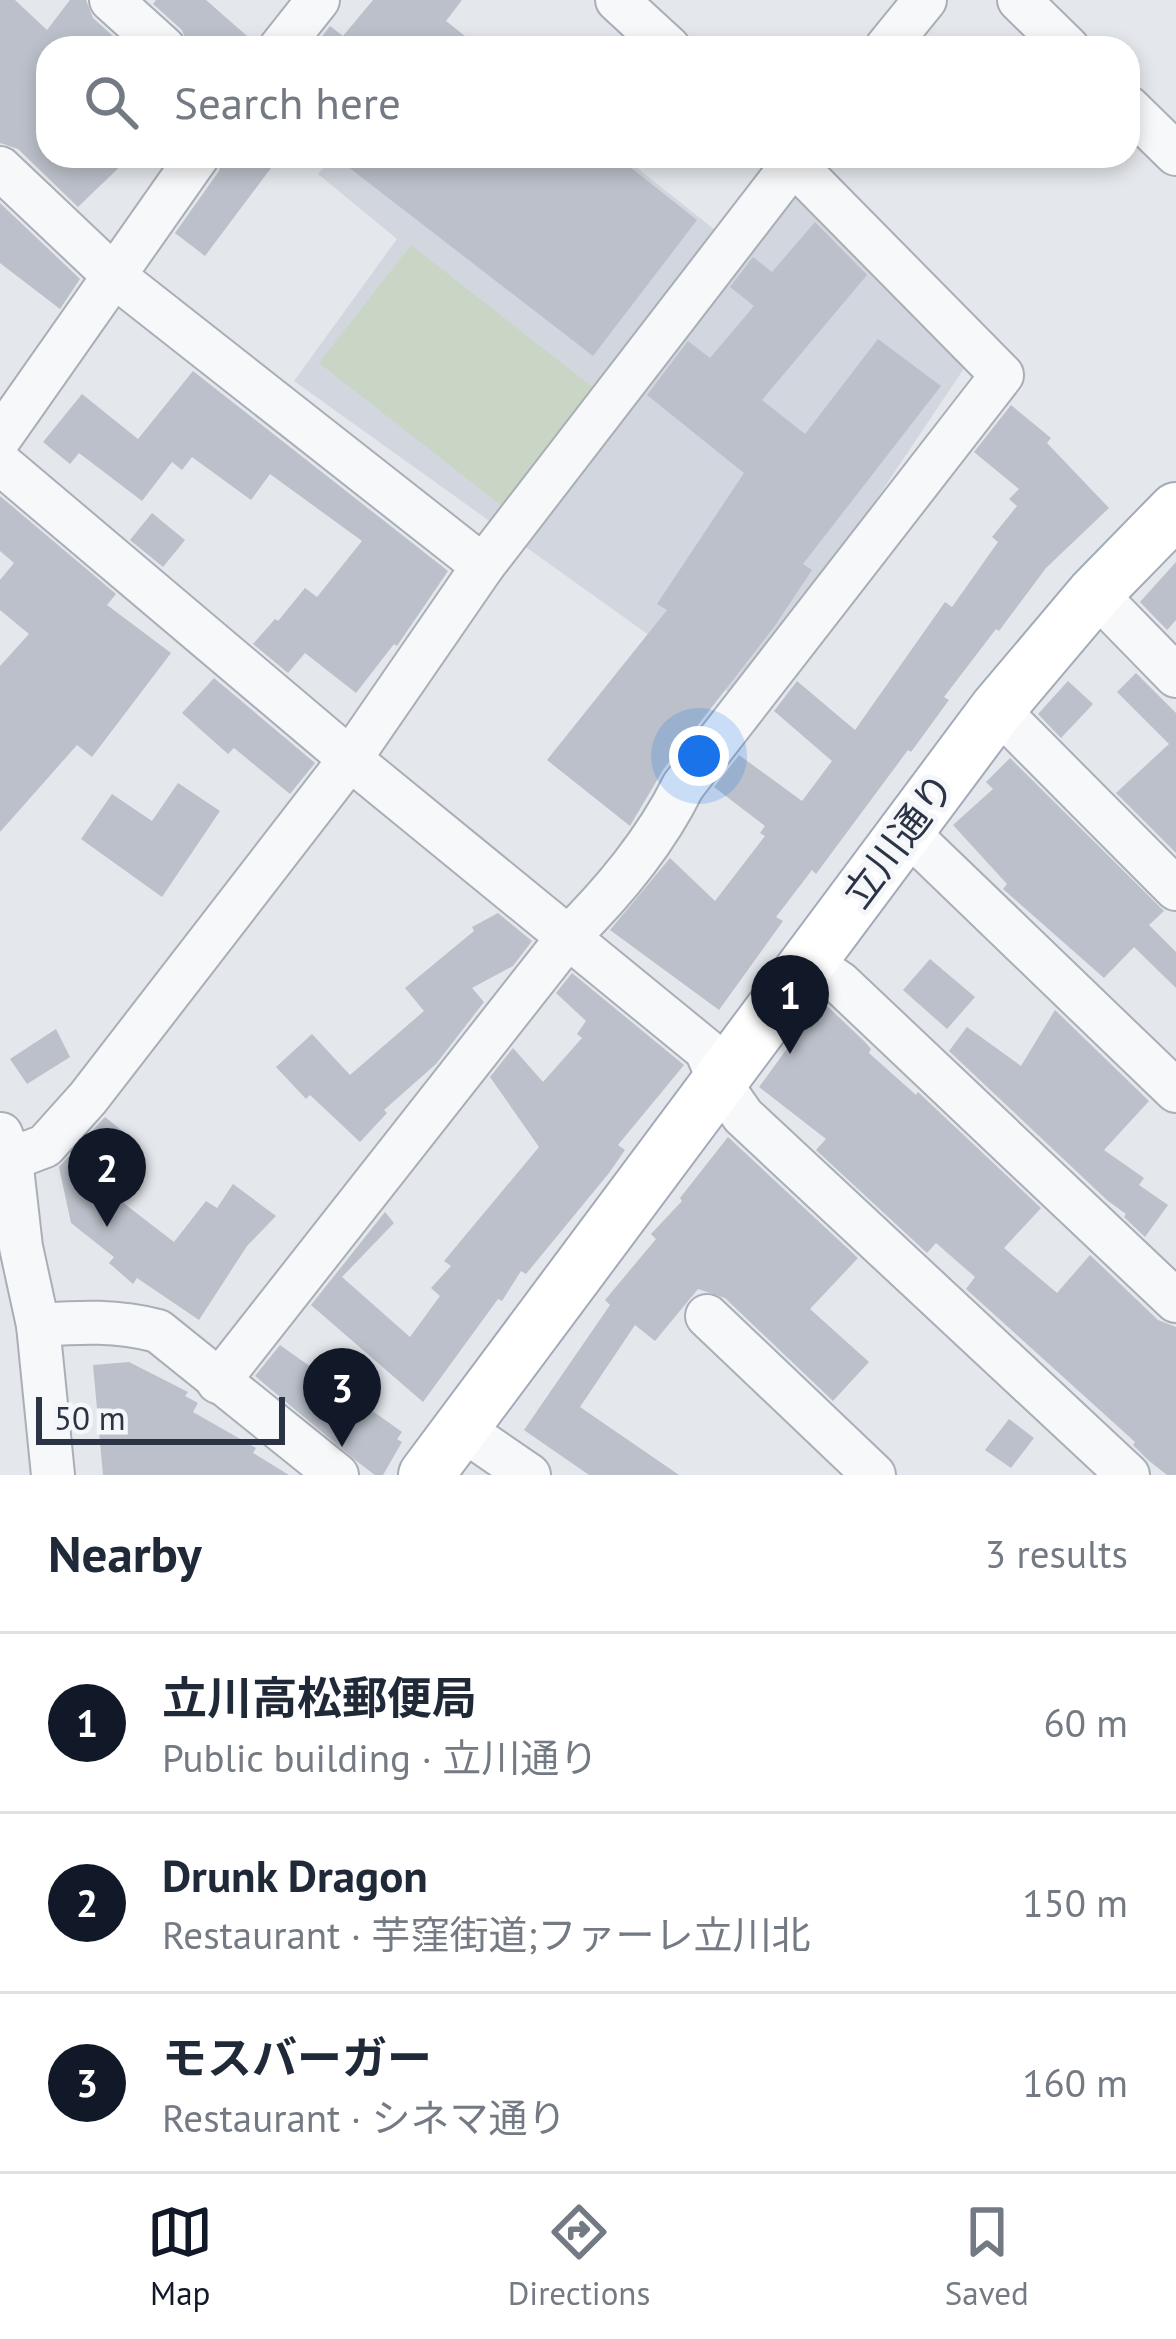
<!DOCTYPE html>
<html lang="en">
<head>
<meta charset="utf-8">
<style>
	body { margin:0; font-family:"PT Sans","Noto Sans JP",sans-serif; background:#f6f6f7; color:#1f2937 }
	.scale { position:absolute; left:36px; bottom:30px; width:249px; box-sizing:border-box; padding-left:12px; border:6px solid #2b3445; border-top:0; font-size:33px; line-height:42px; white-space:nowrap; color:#2b3445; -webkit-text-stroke:9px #f4f6f9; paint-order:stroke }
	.you { position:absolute; left:699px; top:756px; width:42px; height:42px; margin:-30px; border:9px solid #fff; border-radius:50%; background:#1a73e8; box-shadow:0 0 0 18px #1a73e833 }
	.badge { display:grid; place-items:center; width:78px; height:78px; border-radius:50%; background:#111827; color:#fff; font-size:39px; font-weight:700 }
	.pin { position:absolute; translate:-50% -99px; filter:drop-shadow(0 3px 6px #0008) }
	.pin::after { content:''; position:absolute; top:63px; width:42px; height:36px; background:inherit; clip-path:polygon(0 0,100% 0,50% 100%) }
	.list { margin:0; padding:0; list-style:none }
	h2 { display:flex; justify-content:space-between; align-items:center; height:156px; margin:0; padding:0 48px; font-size:51px }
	h2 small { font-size:39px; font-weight:400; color:#747a83 }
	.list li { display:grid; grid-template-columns:78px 1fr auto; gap:36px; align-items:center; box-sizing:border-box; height:180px; padding:0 48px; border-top:3px solid #e0e1e3 }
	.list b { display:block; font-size:45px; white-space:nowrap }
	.list p { margin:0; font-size:39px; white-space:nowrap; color:#747a83 }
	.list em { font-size:39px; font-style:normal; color:#747a83 }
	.icon { flex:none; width:66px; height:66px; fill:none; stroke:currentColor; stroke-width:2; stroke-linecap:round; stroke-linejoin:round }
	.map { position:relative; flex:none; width:1176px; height:1475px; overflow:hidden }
	.search { position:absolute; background:#fff; box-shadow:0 6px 18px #0003; left:36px; right:36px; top:36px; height:132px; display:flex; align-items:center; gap:30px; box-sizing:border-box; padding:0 42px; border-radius:36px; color:#747a83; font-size:45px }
	.sheet { height:696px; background:#fff }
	nav { display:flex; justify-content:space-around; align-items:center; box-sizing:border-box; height:168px; border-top:3px solid #e0e1e3; background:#fff; font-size:33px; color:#747a83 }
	nav a { display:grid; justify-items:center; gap:6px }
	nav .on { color:#111827 }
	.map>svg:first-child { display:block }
</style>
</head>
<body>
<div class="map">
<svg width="1176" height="1475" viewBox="0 0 1176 1475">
	<rect width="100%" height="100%" fill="#e4e7ec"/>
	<!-- built -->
	<polygon fill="#d2d6de" points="334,156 622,156 739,249 790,185 969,361 741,701 294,381 397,239 318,174"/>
	<!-- green -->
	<polygon fill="#c9d6c5" points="411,245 595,389 502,506 319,363"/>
	<!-- building -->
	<g fill="#bbc0ca">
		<polygon points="0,0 15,0 47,30 70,0 86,0 93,18 126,48 48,48 48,156 131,156 78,207 18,149 0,143"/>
		<polygon points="156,0 206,0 255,43 255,48 189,48 182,30 153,4"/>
		<polygon points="373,0 462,0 446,21 480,48 313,48 330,26 343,36"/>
		<polygon points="223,156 280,156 205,256 175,233 219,171"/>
		<polygon points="334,156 616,156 697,220 593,356"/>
		<polygon points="0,203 80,279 60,309 0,263"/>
		<polygon points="815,222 867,275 762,400 805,434 878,339 941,386 803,564 812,570 774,627 663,770 630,826 547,760 667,610 657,604 744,473 647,395 688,341 710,358 754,306 730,287 753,257 772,272"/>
		<polygon points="193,371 448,571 397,646 394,644 356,693 305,653 288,673 253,644 275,619 278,621 305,588 317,597 362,541 270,474 251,500 192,457 182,470 172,462 142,501 79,453 70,464 43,442 82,394 138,439"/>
		<polygon points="1011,405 1051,438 1047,443 1109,508 1046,568 999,631 996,629 944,697 949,700 911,752 908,750 816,874 812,870 776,917 783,921 719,1010 610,930 670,858 715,901 765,836 760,833 765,826 714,787 739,755 802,801 832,761 774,711 797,681 855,730 945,602 952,607 998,542 992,537 1017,506 1009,499 1019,489 974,452"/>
		<polygon points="0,496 116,594 107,605 171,653 92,757 77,745 0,832 0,666 29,634 0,610 0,580 14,563 0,551"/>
		<polygon points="152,513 185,540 163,567 130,540"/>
		<polygon points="1176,562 1176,620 1167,630 1140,602"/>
		<polygon points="1136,673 1176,713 1176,853 1116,793 1169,744 1117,692"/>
		<polygon points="214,678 315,763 290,794 234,748 228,754 182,713"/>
		<polygon points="1068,681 1093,704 1061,738 1038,714"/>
		<polygon points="1010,758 1164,911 1149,925 1176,952 1176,988 1134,947 1104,978 1003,889 1007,884 953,825 993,789 986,782"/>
		<polygon points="178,783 220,811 162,897 81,839 112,794 152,821"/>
		<polygon points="498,913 532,941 513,966 472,988 484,1002 436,1064 384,1110 387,1113 360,1142 310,1095 306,1099 276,1067 312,1034 350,1075 424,1011 405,988 474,931 472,927"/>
		<polygon points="930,959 975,997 947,1029 903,990"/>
		<polygon points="572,973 684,1065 618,1145 625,1150 609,1173 526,1274 521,1271 502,1301 498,1299 423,1402 311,1305 385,1212 394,1223 342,1277 410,1337 440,1296 431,1288 451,1266 444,1261 539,1147 490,1077 513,1048 543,1082 582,1038 577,1034 586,1021 556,993"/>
		<polygon points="827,1006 864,1041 871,1049 869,1053 916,1095 918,1092 1041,1208 1004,1248 1057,1293 1090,1255 1158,1320 1176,1327 1176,1475 1167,1475 1148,1460 1133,1445 1135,1442 966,1289 975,1277 936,1243 927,1253 816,1150 826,1139 759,1087 816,1009 821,1013"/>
		<polygon points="1055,1010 1149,1101 1104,1150 1144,1178 1139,1185 1168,1205 1145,1237 1124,1217 1126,1214 1108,1201 949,1051 967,1027 1021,1066"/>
		<polygon points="56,1029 70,1057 27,1084 10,1059"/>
		<polygon points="105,1117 135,1141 100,1185 174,1242 206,1201 217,1208 233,1184 276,1216 247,1246 199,1320 137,1278 133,1284 109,1263 114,1257 71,1223 59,1167"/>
		<polygon points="728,1137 858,1258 810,1309 869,1362 833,1401 725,1298 698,1289 655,1341 635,1325 580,1407 679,1475 589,1475 524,1430 610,1305 605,1300 656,1239 651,1234 682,1201 680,1198"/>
		<polygon points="280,1345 402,1432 397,1439 402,1442 383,1475 375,1475 359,1463 255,1376"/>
		<polygon points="129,1362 188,1392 185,1396 198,1403 193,1412 256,1448 253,1453 289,1475 103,1475 93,1365"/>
		<polygon points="1009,1419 1034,1438 1011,1468 985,1450"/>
	</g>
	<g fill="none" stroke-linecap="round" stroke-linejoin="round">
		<!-- minor casing -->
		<g stroke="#a9aeb7" stroke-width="46">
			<g id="minor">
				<polyline points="111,0 164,48"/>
				<polyline points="617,0 669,48"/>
				<polyline points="1019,0 1068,48"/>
				<polyline points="280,48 318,0"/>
				<polyline points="886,48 925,0"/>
				<polyline points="1128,107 1176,154"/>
				<polyline points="0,168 113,275 483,566"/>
				<polyline points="0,438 198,156"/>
				<polyline points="0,463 350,759 706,1050 720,1083 743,1116 1128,1475"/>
				<polyline points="1095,593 1176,676"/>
				<polyline points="997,709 1176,889"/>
				<polyline points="904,829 1176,1091"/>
				<polyline points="808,961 840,983 1176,1301"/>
				<polyline points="1,1134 11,1159 21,1247 38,1325 53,1475"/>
				<polyline points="0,1163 45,1146 88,1098 350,759 483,566 799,156"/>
				<polyline points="707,1316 874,1475"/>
				<path d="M38,1325c43,-3 79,-5 120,6l179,144"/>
				<path d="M218,1382l350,-445c43,-42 88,-96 115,-151l319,-411 -216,-219"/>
				<polyline points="459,1427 529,1475"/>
			</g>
		</g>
		<!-- major casing -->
		<g stroke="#a3abb8" stroke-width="58">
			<polyline id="major" points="426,1475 997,709 1095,593 1176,510"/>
		</g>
		<!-- minor -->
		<use href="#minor" stroke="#f7f8fa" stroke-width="42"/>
		<!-- major -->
		<use href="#major" stroke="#fff" stroke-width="54"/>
	</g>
	<g text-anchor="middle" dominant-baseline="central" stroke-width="10" stroke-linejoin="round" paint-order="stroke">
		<!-- street labels -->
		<g font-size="39" fill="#2b3445" stroke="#f4f6f9">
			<text transform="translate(898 840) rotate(-53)">立川通り</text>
		</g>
	</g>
</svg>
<div class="scale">50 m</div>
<div class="you"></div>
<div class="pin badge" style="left:790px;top:1054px">1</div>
<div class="pin badge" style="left:107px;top:1227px">2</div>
<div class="pin badge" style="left:342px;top:1447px">3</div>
<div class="search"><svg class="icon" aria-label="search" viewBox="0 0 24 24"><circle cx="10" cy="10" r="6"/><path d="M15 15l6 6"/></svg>Search here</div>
</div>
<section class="sheet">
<h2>Nearby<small>3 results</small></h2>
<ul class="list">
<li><span class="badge">1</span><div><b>立川高松郵便局</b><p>Public building · 立川通り</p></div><em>60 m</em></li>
<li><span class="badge">2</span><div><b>Drunk Dragon</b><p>Restaurant · 芋窪街道;ファーレ立川北</p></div><em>150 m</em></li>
<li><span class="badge">3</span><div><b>モスバーガー</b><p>Restaurant · シネマ通り</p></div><em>160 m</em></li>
</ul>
</section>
<nav>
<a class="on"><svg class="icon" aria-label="map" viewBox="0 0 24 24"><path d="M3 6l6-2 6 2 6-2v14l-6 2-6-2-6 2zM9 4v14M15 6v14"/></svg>Map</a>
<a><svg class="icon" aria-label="directions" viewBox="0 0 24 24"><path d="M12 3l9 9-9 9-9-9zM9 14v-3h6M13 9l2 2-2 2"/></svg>Directions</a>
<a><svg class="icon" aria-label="saved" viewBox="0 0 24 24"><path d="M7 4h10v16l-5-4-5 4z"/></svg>Saved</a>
</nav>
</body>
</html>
